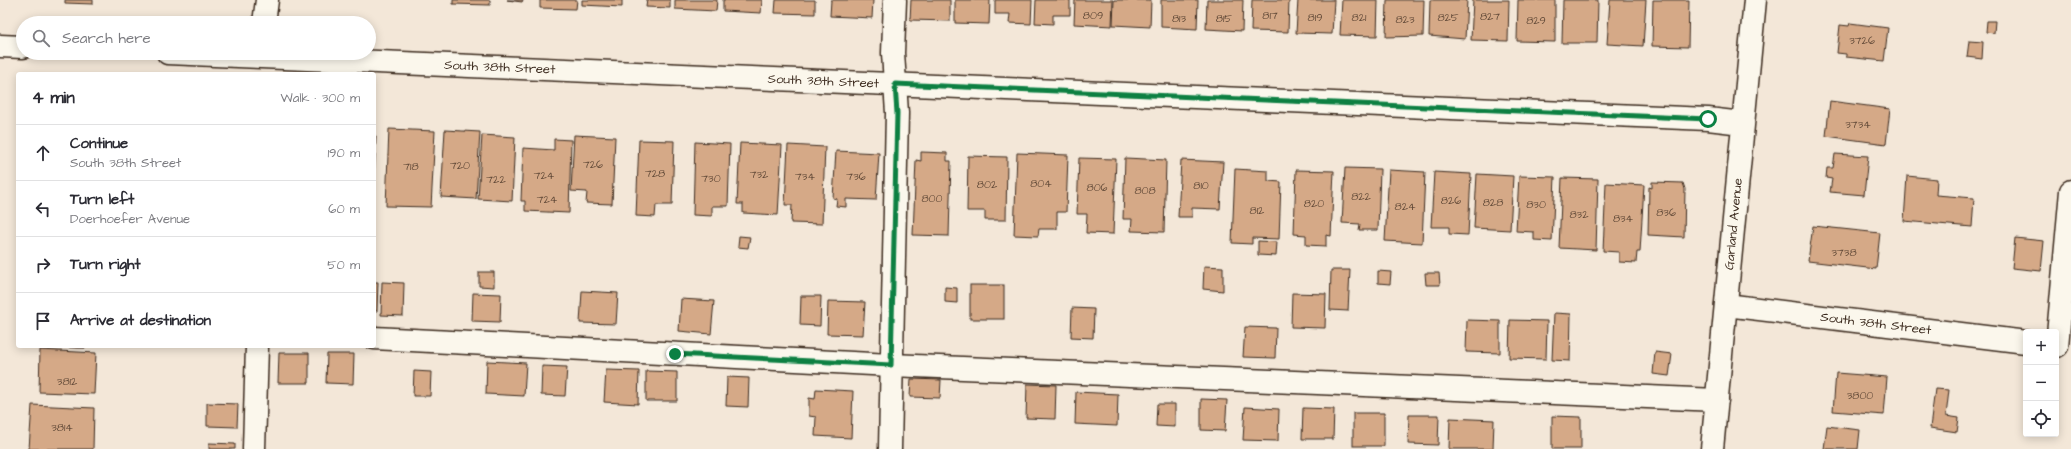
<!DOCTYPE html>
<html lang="en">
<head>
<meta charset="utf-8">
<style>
	body { margin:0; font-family:"Architects Daughter",sans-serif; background:#f7f7f7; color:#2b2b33 }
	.controls { position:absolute; right:12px; bottom:12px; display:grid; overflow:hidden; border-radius:4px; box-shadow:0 2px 10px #0003 }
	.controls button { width:36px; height:36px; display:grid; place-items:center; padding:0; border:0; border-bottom:1px solid #e1e1e2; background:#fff; color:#2b2b33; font:20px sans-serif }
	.stop { position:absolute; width:12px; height:12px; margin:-9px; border:3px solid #0b8043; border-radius:50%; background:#fff }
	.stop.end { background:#0b8043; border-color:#fff; box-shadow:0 1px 4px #0008 }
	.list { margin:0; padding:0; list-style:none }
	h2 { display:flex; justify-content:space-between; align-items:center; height:52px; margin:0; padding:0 16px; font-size:17px }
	h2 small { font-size:13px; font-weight:400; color:#7c7c81 }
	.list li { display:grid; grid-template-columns:26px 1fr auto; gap:12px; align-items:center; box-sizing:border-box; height:56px; padding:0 16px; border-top:1px solid #e1e1e2 }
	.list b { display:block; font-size:15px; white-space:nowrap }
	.list p { margin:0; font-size:13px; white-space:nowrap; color:#7c7c81 }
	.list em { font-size:13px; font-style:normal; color:#7c7c81 }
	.icon { flex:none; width:22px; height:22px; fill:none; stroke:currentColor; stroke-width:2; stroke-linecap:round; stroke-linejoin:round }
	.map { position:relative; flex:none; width:2071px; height:449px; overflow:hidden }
	.search { position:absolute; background:#fff; box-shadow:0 2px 10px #0003; left:16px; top:16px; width:360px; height:44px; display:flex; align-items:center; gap:10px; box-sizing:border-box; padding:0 14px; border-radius:22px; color:#7c7c81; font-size:15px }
	.panel { position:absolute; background:#fff; box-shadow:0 2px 10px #0003; left:16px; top:72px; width:360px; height:276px; border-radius:4px }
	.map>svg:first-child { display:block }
</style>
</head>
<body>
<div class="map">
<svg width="2071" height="449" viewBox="0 0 2071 449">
	<rect width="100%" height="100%" fill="#f3e7d8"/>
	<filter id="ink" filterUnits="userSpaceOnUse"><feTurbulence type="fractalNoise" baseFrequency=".025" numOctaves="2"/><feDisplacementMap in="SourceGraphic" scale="8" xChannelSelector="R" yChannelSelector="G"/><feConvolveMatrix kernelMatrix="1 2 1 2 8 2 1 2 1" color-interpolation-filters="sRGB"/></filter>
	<g filter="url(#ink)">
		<!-- building -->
		<g fill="#d5a987" stroke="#3b2a1e">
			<polygon points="65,0 93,0 93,4 65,3"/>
			<polygon points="453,0 490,0 490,5 453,4"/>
			<polygon points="507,0 523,0 522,2"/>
			<polygon points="540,0 577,0 576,9 540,8"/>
			<polygon points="582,0 622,0 622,7 582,5"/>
			<polygon points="647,0 670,0 670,8 646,7"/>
			<polygon points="675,0 717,0 716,11 675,9"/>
			<polygon points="723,0 762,0 761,13 723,11"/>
			<polygon points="776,0 815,0 815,14 775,13"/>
			<polygon points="831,0 873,0 872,18 830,16"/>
			<polygon points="911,0 950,0 950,21 910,20"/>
			<polygon points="955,0 990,0 989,24 955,23"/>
			<polygon points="995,0 1032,0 1031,24 1009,23 1010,14 995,14"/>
			<polygon points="1036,0 1070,0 1070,15 1053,15 1053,24 1035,23"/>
			<polygon points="1075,0 1113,0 1112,26 1074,24"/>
			<polygon points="1114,0 1151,0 1150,27 1113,25"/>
			<polygon points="1161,0 1198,0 1197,29 1161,27"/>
			<polygon points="1207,0 1243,0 1242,31 1206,29"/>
			<polygon points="1252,0 1289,0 1288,32 1251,31"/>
			<polygon points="1298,0 1334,0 1332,34 1296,33"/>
			<polygon points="1342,0 1378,0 1377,36 1340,35"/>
			<polygon points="1387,0 1424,0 1423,36 1386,37"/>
			<polygon points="1430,0 1467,0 1465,39 1429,36"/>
			<polygon points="1473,0 1509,0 1508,41 1471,40"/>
			<polygon points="1518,0 1555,0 1555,42 1517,41"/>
			<polygon points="1563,0 1598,0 1597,43 1562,43"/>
			<polygon points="1610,0 1646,0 1643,46 1607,44"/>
			<polygon points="1653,0 1689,0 1688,47 1652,46"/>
			<polygon points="1987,21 1995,21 1994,33 1986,32"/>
			<polygon points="1850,23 1888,28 1884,61 1846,57 1846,54 1837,53 1840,25 1849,26"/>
			<polygon points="1969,41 1983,42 1982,59 1967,57"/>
			<polygon points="1830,101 1890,109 1886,144 1826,136"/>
			<polygon points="389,129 435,131 431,207 386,206"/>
			<polygon points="445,130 480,132 476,199 441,197"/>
			<polygon points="482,135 515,137 512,201 478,199"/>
			<polygon points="574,135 615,137 612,204 586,203 587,192 571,191"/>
			<polygon points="374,136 376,136 374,180"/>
			<polygon points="554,139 571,140 569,213 525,211 525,201 521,201 523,148 554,150"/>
			<polygon points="639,140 674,141 672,205 656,205 655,217 636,216"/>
			<polygon points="695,142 730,144 728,206 712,206 712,216 693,215"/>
			<polygon points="740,143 782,145 778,215 743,213 743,204 737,204"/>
			<polygon points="788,145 825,147 822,224 791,223 792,205 785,205"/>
			<polygon points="836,151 879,153 876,200 846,199 846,207 836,206 837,199 833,198"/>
			<polygon points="921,152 947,153 947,161 951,161 949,236 913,235 916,160 921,161"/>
			<polygon points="1017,153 1068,155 1066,212 1057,212 1057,229 1039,229 1038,236 1014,235"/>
			<polygon points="1835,154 1868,156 1864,195 1830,192 1832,179 1826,178 1827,168 1833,168"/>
			<polygon points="968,156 1007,157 1006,220 985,220 985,211 967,211"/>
			<polygon points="1079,158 1116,159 1113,234 1086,233 1087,214 1077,214"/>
			<polygon points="1125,158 1166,160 1164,232 1131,231 1132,219 1123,219"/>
			<polygon points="1181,160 1223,162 1220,209 1192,208 1192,217 1178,217"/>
			<polygon points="1345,168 1380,169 1378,230 1359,230 1360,224 1342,223"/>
			<polygon points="1235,169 1268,171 1268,181 1281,182 1279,239 1252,238 1252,244 1232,243"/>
			<polygon points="1296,170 1334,171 1331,236 1326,235 1326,246 1306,245 1306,235 1294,234"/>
			<polygon points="1389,170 1425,172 1422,243 1385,241"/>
			<polygon points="1434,172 1471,174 1468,235 1449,234 1449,227 1431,227"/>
			<polygon points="1477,174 1513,176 1510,230 1474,228"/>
			<polygon points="1519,176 1555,177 1552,241 1534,240 1534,232 1516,231"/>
			<polygon points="1907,176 1937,179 1936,195 1974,198 1972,227 1904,221"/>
			<polygon points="1562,178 1598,179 1596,250 1559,248"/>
			<polygon points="1652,182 1683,183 1685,189 1684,237 1648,235 1649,187 1652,188"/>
			<polygon points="1606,183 1644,185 1640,252 1637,252 1636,263 1619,262 1619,252 1603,251"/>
			<polygon points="1813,226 1880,233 1876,269 1808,261"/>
			<polygon points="739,236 750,237 748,248 738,247"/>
			<polygon points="2015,238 2044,241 2041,271 2012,268"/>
			<polygon points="1258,241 1277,242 1276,256 1258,255"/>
			<polygon points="1204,266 1223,267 1223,291 1203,289"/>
			<polygon points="1331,270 1350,270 1348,311 1330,310"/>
			<polygon points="1378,271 1391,272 1390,284 1378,283"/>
			<polygon points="479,272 494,272 494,287 479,286"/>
			<polygon points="1425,273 1439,273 1440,285 1426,285"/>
			<polygon points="374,282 378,282 377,311 374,311"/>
			<polygon points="382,282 404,283 403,316 381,315"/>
			<rect x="970" y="285" width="34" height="34"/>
			<polygon points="945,287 957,288 957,303 945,302"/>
			<polygon points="582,291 618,293 616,324 580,323"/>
			<polygon points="473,293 501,294 500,322 472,321"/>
			<polygon points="1292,293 1326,294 1325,328 1291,327"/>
			<polygon points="801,296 821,296 820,326 800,325"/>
			<polygon points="681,299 714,301 711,334 679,331"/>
			<polygon points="828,301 865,302 863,335 827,334"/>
			<polygon points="1072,308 1094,309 1093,338 1071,337"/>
			<polygon points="1554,313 1571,314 1570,361 1552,360"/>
			<polygon points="1467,320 1500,321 1500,353 1466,352"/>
			<polygon points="1510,320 1547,321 1546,359 1509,358"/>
			<polygon points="1245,327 1276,328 1275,358 1243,357"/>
			<polygon points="37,346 85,346 85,348 78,348"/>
			<polygon points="40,350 96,353 94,394 39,392"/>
			<polygon points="1655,352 1672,354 1669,376 1653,374"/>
			<polygon points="279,353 309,353 309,383 278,383"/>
			<polygon points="327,354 354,354 353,384 326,383"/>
			<polygon points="487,361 526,363 524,396 486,394"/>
			<polygon points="542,366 567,367 565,396 541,395"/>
			<polygon points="606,370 639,371 638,404 604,402"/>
			<polygon points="414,371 431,372 430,396 413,396"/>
			<polygon points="646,371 677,372 677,401 646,401"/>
			<polygon points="1836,373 1887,377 1884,415 1833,411"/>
			<polygon points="727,377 749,378 748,407 726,406"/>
			<polygon points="911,379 941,380 940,398 910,397"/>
			<polygon points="1027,384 1056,385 1055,419 1026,418"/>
			<polygon points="816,389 853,391 851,438 815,436 816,417 809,416 809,398 815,399"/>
			<polygon points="1935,389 1949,390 1946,416 1959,418 1957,432 1930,428"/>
			<polygon points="1076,392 1118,394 1117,426 1075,424"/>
			<polygon points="1201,399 1227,400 1225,431 1201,430"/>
			<polygon points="207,403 238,404 237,427 207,426"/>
			<polygon points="1157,404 1175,404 1175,427 1156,426"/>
			<polygon points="32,405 94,408 93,449 29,449"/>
			<polygon points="1245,407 1279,409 1278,441 1243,440"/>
			<polygon points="1303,408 1334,409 1333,439 1302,439"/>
			<rect x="1353" y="413" width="31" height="33"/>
			<polygon points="1409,415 1439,415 1438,445 1408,444"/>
			<polygon points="1552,416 1581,417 1581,449 1552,449"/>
			<polygon points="1450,418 1494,420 1493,449 1449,449"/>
			<polygon points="1827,426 1860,430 1858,449 1824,449"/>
			<polygon points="209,443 235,444 235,449 209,449"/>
		</g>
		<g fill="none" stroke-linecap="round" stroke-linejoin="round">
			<!-- minor casing -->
			<g stroke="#3b2a1e" stroke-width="25">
				<g id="minor">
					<polyline points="264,23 267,0"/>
					<polyline points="0,46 23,47"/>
					<path id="s1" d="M168,53l1540,66 34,4"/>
					<path id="s2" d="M1726,305l300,37"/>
					<polyline points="374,338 891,365 1717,400"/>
					<polyline points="2057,346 2071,191"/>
					<polyline points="254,449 257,346"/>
					<polyline points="890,449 897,113 893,53 895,0"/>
					<path id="s3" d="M1712,449l43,-449"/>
				</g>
			</g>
			<!-- minor -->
			<use href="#minor" stroke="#fbf7ec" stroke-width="22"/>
		</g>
	</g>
	<g fill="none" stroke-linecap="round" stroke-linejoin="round" filter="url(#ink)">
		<!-- route -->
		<polyline stroke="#0b8043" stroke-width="5" points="675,354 891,365 897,113 895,84 1708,119"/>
	</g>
	<g text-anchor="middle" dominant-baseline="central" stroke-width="4" stroke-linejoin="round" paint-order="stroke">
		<!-- number labels -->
		<g font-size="11" fill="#624a38">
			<text x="1093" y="15">809</text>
			<text x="1270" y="15">817</text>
			<text x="1490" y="16">827</text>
			<text x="1315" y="17">819</text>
			<text x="1359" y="17">821</text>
			<text x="1448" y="17">825</text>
			<text x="1179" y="18">813</text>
			<text x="1224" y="18">815</text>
			<text x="1405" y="19">823</text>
			<text x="1536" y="20">829</text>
			<text x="1862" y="40">3726</text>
			<text x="1858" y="124">3734</text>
			<text x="593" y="164">726</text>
			<text x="460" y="165">720</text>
			<text x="411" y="166">718</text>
			<text x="655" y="173">728</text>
			<text x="759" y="174">732</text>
			<text x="544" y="175">724</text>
			<text x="805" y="176">734</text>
			<text x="856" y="176">736</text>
			<text x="711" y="178">730</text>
			<text x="496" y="179">722</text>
			<text x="1041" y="183">804</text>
			<text x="987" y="184">802</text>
			<text x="1201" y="185">810</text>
			<text x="1097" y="187">806</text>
			<text x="1145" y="190">808</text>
			<text x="1361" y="196">822</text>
			<text x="932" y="198">800</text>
			<text x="547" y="199">724</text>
			<text x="1451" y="200">826</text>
			<text x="1493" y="202">828</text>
			<text x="1314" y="203">820</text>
			<text x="1536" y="204">830</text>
			<text x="1405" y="206">824</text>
			<text x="1257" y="210">812</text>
			<text x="1666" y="212">836</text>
			<text x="1579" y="214">832</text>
			<text x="1623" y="218">834</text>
			<text x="1844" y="252">3738</text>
			<text x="67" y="381">3812</text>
			<text x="1860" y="395">3800</text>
			<text x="62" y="427">3814</text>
		</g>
		<!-- street labels -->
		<g font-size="13" fill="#3b2a1e" stroke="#fbf7ec">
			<text stroke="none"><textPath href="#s1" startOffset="332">South 38th Street</textPath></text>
			<text stroke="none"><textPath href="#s1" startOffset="656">South 38th Street</textPath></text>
			<text stroke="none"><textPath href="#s3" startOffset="226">Garland Avenue</textPath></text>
			<text stroke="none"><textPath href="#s2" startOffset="151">South 38th Street</textPath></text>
		</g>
	</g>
</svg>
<div class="controls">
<button>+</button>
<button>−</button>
<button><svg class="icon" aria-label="locate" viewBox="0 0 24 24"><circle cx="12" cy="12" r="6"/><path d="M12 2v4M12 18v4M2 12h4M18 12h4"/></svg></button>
</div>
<div class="stop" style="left:1708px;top:119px"></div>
<div class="stop end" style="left:675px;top:354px"></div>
<div class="search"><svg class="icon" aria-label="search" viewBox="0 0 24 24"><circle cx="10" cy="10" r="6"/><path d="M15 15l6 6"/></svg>Search here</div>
<section class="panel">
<h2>4 min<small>Walk · 300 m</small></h2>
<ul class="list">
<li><svg class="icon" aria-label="ahead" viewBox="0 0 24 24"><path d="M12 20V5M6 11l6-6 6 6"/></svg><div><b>Continue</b><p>South 38th Street</p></div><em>190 m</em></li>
<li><svg class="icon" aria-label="left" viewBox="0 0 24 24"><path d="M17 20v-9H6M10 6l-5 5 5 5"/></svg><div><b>Turn left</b><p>Doerhoefer Avenue</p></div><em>60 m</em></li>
<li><svg class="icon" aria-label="right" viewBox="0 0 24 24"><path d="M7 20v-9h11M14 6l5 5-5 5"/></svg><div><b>Turn right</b></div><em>50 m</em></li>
<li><svg class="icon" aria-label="arrive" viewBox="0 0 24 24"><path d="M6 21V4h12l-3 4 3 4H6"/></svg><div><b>Arrive at destination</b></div></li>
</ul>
</section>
</div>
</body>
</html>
